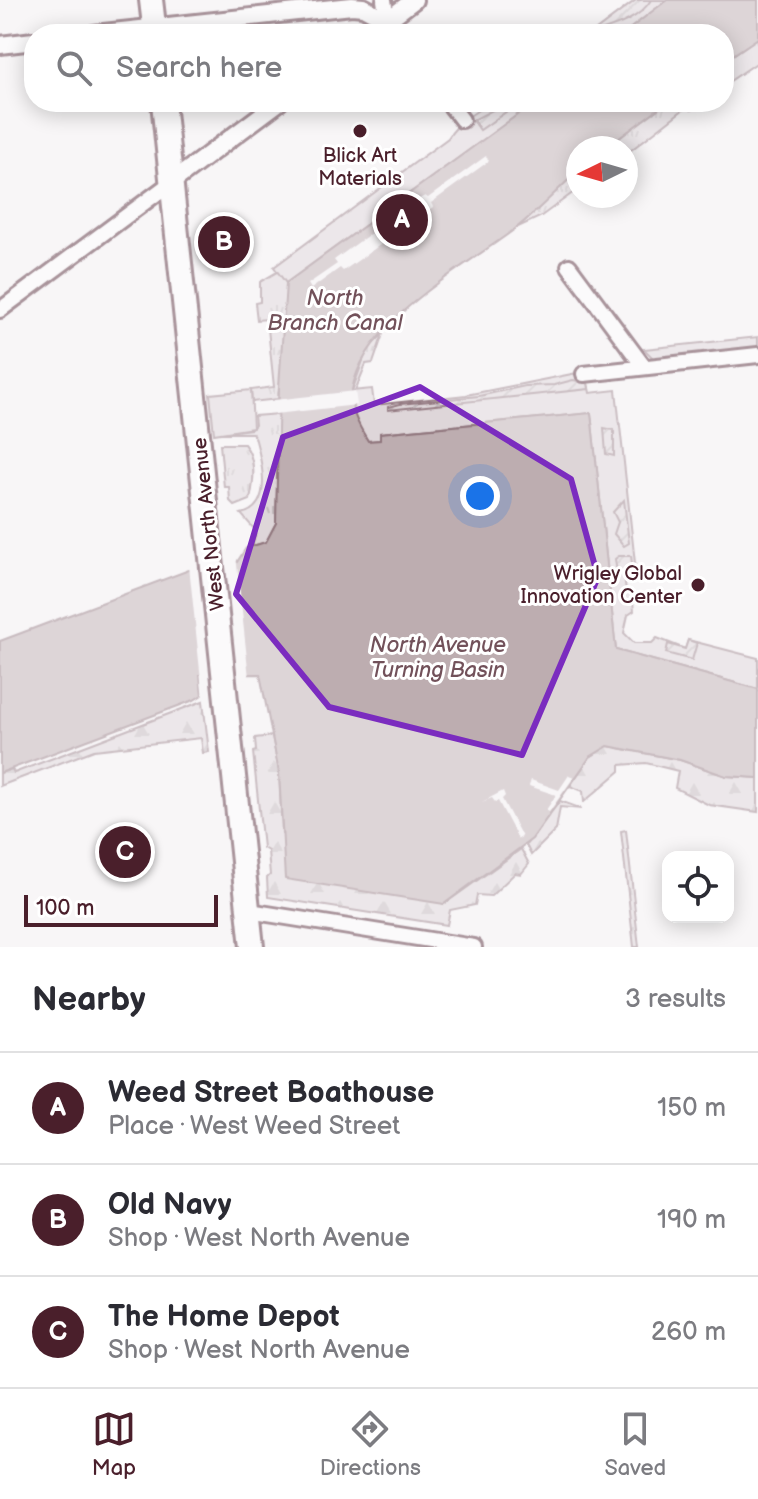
<!DOCTYPE html>
<html lang="en">
<head>
<meta charset="utf-8">
<style>
	body { margin:0; font-family:"Balsamiq Sans",sans-serif; background:#f2f2f3; color:#2b2b33 }
	.controls { position:absolute; right:24px; bottom:24px; display:grid; overflow:hidden; border-radius:16px; box-shadow:0 4px 20px #0003 }
	.controls button { width:72px; height:72px; display:grid; place-items:center; padding:0; border:0; border-bottom:2px solid #e1e1e2; background:#fff; color:#2b2b33; font:40px sans-serif }
	.compass { position:absolute; left:566px; top:136px; width:72px; height:72px; border-radius:50%; background:#fff; box-shadow:0 4px 20px #0003; rotate:265deg }
	.scale { position:absolute; left:24px; bottom:20px; width:194px; box-sizing:border-box; padding-left:8px; border:4px solid #4a1f2b; border-top:0; font-size:22px; line-height:28px; white-space:nowrap; color:#4a1f2b; -webkit-text-stroke:6px #fff; paint-order:stroke }
	.you { position:absolute; left:480px; top:496px; width:28px; height:28px; margin:-20px; border:6px solid #fff; border-radius:50%; background:#1a73e8; box-shadow:0 0 0 12px #1a73e833 }
	.badge { display:grid; place-items:center; width:52px; height:52px; border-radius:50%; background:#4a1f2b; color:#fff; font-size:26px; font-weight:700 }
	.pin { position:absolute; translate:-50% -50%; border:4px solid #fff; box-shadow:0 2px 8px #0006 }
	.list { margin:0; padding:0; list-style:none }
	h2 { display:flex; justify-content:space-between; align-items:center; height:104px; margin:0; padding:0 32px; font-size:34px }
	h2 small { font-size:26px; font-weight:400; color:#7c7c81 }
	.list li { display:grid; grid-template-columns:52px 1fr auto; gap:24px; align-items:center; box-sizing:border-box; height:112px; padding:0 32px; border-top:2px solid #e1e1e2 }
	.list b { display:block; font-size:30px; white-space:nowrap }
	.list p { margin:0; font-size:26px; white-space:nowrap; color:#7c7c81 }
	.list em { font-size:26px; font-style:normal; color:#7c7c81 }
	.icon { flex:none; width:44px; height:44px; fill:none; stroke:currentColor; stroke-width:2; stroke-linecap:round; stroke-linejoin:round }
	.map { position:relative; flex:none; width:758px; height:947px; overflow:hidden }
	.search { position:absolute; background:#fff; box-shadow:0 4px 20px #0003; left:24px; right:24px; top:24px; height:88px; display:flex; align-items:center; gap:20px; box-sizing:border-box; padding:0 28px; border-radius:32px; color:#7c7c81; font-size:30px }
	.sheet { height:440px; background:#fff }
	nav { display:flex; justify-content:space-around; align-items:center; box-sizing:border-box; height:112px; border-top:2px solid #e1e1e2; background:#fff; font-size:22px; color:#7c7c81 }
	nav a { display:grid; justify-items:center; gap:4px }
	nav .on { color:#4a1f2b }
	.map>svg:first-child { display:block }
</style>
</head>
<body>
<div class="map">
<svg width="758" height="947" viewBox="0 0 758 947">
	<defs>
		<pattern id="grass-tufts" width="24" height="20" patternUnits="userSpaceOnUse" patternTransform="scale(2)"><rect width="24" height="20" fill="#ded6d9"/><path d="M3 7l-1-3M5 7V3M7 7l1-3M15 17l-1-3M17 17v-4M19 17l1-3" fill="none" stroke="#c0b7ba"/></pattern>
		<pattern id="forest-firs" width="22" height="20" patternUnits="userSpaceOnUse" patternTransform="scale(2)"><rect width="22" height="20" fill="#ded6d9"/><path d="M5 1l3.5 6h-7zM16 11l3.5 6h-7z" fill="#c0b7ba"/></pattern>
		<pattern id="garden-furrows" width="10" height="10" patternUnits="userSpaceOnUse" patternTransform="scale(2)"><rect width="10" height="10" fill="#ded6d9"/><path d="M-1 1l2-2M0 10L10 0M9 11l2-2" fill="none" stroke="#c0b7ba"/></pattern>
	</defs>
	<rect width="100%" height="100%" fill="#f8f6f7"/>
	<filter id="ink" filterUnits="userSpaceOnUse"><feTurbulence type="fractalNoise" baseFrequency=".0125" numOctaves="2"/><feDisplacementMap in="SourceGraphic" scale="16" xChannelSelector="R" yChannelSelector="G"/><feConvolveMatrix kernelMatrix="1 2 1 2 8 2 1 2 1" color-interpolation-filters="sRGB"/></filter>
	<g filter="url(#ink)">
		<!-- grass -->
		<g fill="url(#grass-tufts)" stroke="#947a82" stroke-width="2">
			<polygon points="758,38 758,62 724,85 724,61"/>
			<polygon points="667,102 702,102 691,110 688,106 626,154 626,148 606,148"/>
			<polygon points="578,171 578,189 540,217 518,227"/>
			<polygon points="328,242 279,387 278,399 252,402 251,390 274,387 267,319 257,320 255,303 260,302 260,282"/>
			<polygon points="383,334 373,363 366,364 355,391 352,391 367,350"/>
			<path d="M279,414l-3,109 -10,19 -14,4 4,-15 -15,-17c34,-7 20,-55 14,-77l-3,-4h-33l32,-4 4,-4 -1,-9z"/>
			<path d="M220,444h24c13,15 10,38 6,56l-15,6 -5,-5 -1,-14h-5z"/>
			<polygon points="626,830 639,947 634,947 621,831"/>
		</g>
		<!-- forest -->
		<g fill="url(#forest-firs)" stroke="#947a82" stroke-width="2">
			<polygon points="203,701 209,752 203,753 201,738 94,750 0,786 0,773 12,769 14,773"/>
			<polygon points="272,736 279,772 282,834 444,904 521,849 529,864 521,874 515,873 491,896 477,895 475,905 450,910 447,925 268,897 267,878 270,875 268,851 263,848 253,752 256,751 255,738"/>
			<polygon points="608,746 680,760 726,776 758,778 758,812 709,805 675,788 678,771 646,763 620,765 620,771 584,802 583,791 570,786 590,757"/>
			<polygon points="560,801 582,809 560,807 556,830 531,855 526,845"/>
		</g>
		<!-- park -->
		<g fill="#ded6d9" stroke="#947a82" stroke-width="2">
			<polygon points="636,0 667,0 623,34 591,34"/>
			<path d="M492,102h43l-249,181 -12,-16 174,-129c10,-16 28,-27 44,-36z"/>
			<polygon points="758,337 758,350 654,359 644,349"/>
			<polygon points="582,372 584,383 588,383 590,393 616,390 636,572 624,574 626,591 632,591 634,611 628,615 624,633 634,643 652,643 657,638 685,649 688,640 758,658 758,689 616,650 591,413 380,433 380,440 368,441 354,419 352,391 372,389 374,405 466,395"/>
			<polygon points="251,390 253,428 214,434 210,394"/>
		</g>
		<!-- garden -->
		<g fill="url(#garden-furrows)" stroke="#947a82" stroke-width="2">
			<path d="M636,0h15c-13,21 -39,27 -60,34z"/>
			<polygon points="508,102 520,102 480,130 473,120"/>
			<polygon points="573,380 588,383 589,389 388,410 388,407 400,404 479,396 525,386 554,385"/>
			<polygon points="604,428 614,430 614,456 606,454"/>
			<polygon points="624,500 629,543 624,546 614,534 618,522 613,512"/>
			<polygon points="619,556 631,556 633,572 617,574 615,559"/>
			<polygon points="688,640 697,643 692,660 666,653 668,644 685,649"/>
		</g>
		<!-- water -->
		<g fill="#bdadb0" stroke="#8f747b" stroke-width="2">
			<polygon points="667,0 758,0 758,38 724,61 724,34 623,34"/>
			<path d="M535,102h132l-61,46h-28v23c-21,19 -41,41 -63,58 -53,40 -150,91 -163,161 -3,19 7,36 16,51l12,-1v-7l211,-20 25,237 142,39v89l-32,-2 -46,-16 -72,-14 -18,11 -58,82 -88,65 -159,-25 -6,-107 -19,-98 -60,1 2,20 -8,5 -194,73v-132l189,-71 48,-8 9,-14 20,-6 10,-19 3,-136 7,-104z"/>
		</g>
		<!-- pier -->
		<g fill="#f8f6f7">
			<polygon points="486,156 489,161 431,203 433,207 390,238 381,225 413,202 425,196 428,198"/>
			<polygon points="378,228 387,240 343,271 340,268 311,289 308,284 337,264 334,260"/>
			<polygon points="355,391 357,405 275,414 274,400"/>
			<polygon points="236,555 249,678 205,678 206,695 203,699 189,566 234,558"/>
			<polygon points="569,775 574,777 549,812 546,810 556,795 529,786 531,780 559,790"/>
			<polygon points="503,791 505,796 502,799 522,837 518,839 498,801 495,802 492,798 482,802"/>
		</g>
		<g fill="none" stroke-linecap="round" stroke-linejoin="round">
			<!-- minor casing -->
			<g stroke="#4a1f2b" stroke-width="20">
				<g id="minor">
					<polyline points="384,0 387,20 398,34"/>
					<polyline points="448,102 462,120"/>
					<polyline points="569,266 644,367"/>
					<polyline points="0,310 172,182"/>
					<polyline points="584,374 758,355"/>
					<polyline points="249,911 474,947"/>
				</g>
			</g>
			<!-- tertiary casing -->
			<g stroke="#4a1f2b" stroke-width="22">
				<g id="tertiary">
					<polyline points="94,34 352,6 363,7 387,20"/>
					<polyline points="369,34 414,0"/>
					<polyline points="0,45 34,41"/>
					<polyline points="172,182 279,102"/>
				</g>
			</g>
			<!-- primary casing -->
			<g stroke="#4a1f2b" stroke-width="28">
				<g id="primary">
					<polyline points="151,0 155,34"/>
					<polyline points="163,102 252,947"/>
				</g>
			</g>
			<!-- minor -->
			<use href="#minor" stroke="#fff" stroke-width="14"/>
			<!-- tertiary -->
			<use href="#tertiary" stroke="#fff" stroke-width="16"/>
			<!-- primary -->
			<use href="#primary" stroke="#fff" stroke-width="22"/>
		</g>
	</g>
	<!-- marked area -->
	<path d="M0 0H758V947H0ZM420,387l151,92 27,98 -76,178 -193,-48 -93,-113 47,-157z" fill="#f8f6f7" fill-opacity=".55" fill-rule="evenodd"/>
	<path fill="none" stroke="#7b2cbf" stroke-width="6" stroke-linejoin="round" d="M420,387l151,92 27,98 -76,178 -193,-48 -93,-113 47,-157z"/>
	<!-- markers -->
	<g fill="#4a1f2b" stroke="#fff" stroke-width="3">
		<circle cx="360" cy="131" r="8"/>
		<circle cx="698" cy="585" r="8"/>
	</g>
	<g text-anchor="middle" dominant-baseline="central" stroke-width="6" stroke-linejoin="round" paint-order="stroke">
		<!-- poi labels -->
		<g font-size="20" fill="#4a1f2b" stroke="#fff">
			<text x="360" y="156">Blick Art<tspan x="360" dy="23">Materials</tspan></text>
			<text x="682" y="574" text-anchor="end">Wrigley Global<tspan x="682" dy="23">Innovation Center</tspan></text>
		</g>
		<!-- street labels -->
		<g font-size="20" fill="#4a1f2b" stroke="#fff">
			<text transform="translate(209 524) rotate(-96)">West North Avenue</text>
		</g>
		<!-- water labels -->
		<g font-size="22" font-style="italic" fill="#72515a" stroke="#fff">
			<text x="335" y="298">North<tspan x="335" dy="25">Branch Canal</tspan></text>
			<text x="438" y="645">North Avenue<tspan x="438" dy="25">Turning Basin</tspan></text>
		</g>
	</g>
</svg>
<div class="controls">
<button><svg class="icon" aria-label="locate" viewBox="0 0 24 24"><circle cx="12" cy="12" r="6"/><path d="M12 2v4M12 18v4M2 12h4M18 12h4"/></svg></button>
</div>
<svg class="compass" viewBox="-18 -18 36 36"><path d="M0-13l5 13h-10z" fill="#e53935"/><path d="M0 13l5-13h-10z" fill="#7c7c81"/></svg>
<div class="scale">100 m</div>
<div class="you"></div>
<div class="pin badge" style="left:402px;top:220px">A</div>
<div class="pin badge" style="left:224px;top:242px">B</div>
<div class="pin badge" style="left:125px;top:852px">C</div>
<div class="search"><svg class="icon" aria-label="search" viewBox="0 0 24 24"><circle cx="10" cy="10" r="6"/><path d="M15 15l6 6"/></svg>Search here</div>
</div>
<section class="sheet">
<h2>Nearby<small>3 results</small></h2>
<ul class="list">
<li><span class="badge">A</span><div><b>Weed Street Boathouse</b><p>Place · West Weed Street</p></div><em>150 m</em></li>
<li><span class="badge">B</span><div><b>Old Navy</b><p>Shop · West North Avenue</p></div><em>190 m</em></li>
<li><span class="badge">C</span><div><b>The Home Depot</b><p>Shop · West North Avenue</p></div><em>260 m</em></li>
</ul>
</section>
<nav>
<a class="on"><svg class="icon" aria-label="map" viewBox="0 0 24 24"><path d="M3 6l6-2 6 2 6-2v14l-6 2-6-2-6 2zM9 4v14M15 6v14"/></svg>Map</a>
<a><svg class="icon" aria-label="directions" viewBox="0 0 24 24"><path d="M12 3l9 9-9 9-9-9zM9 14v-3h6M13 9l2 2-2 2"/></svg>Directions</a>
<a><svg class="icon" aria-label="saved" viewBox="0 0 24 24"><path d="M7 4h10v16l-5-4-5 4z"/></svg>Saved</a>
</nav>
</body>
</html>
